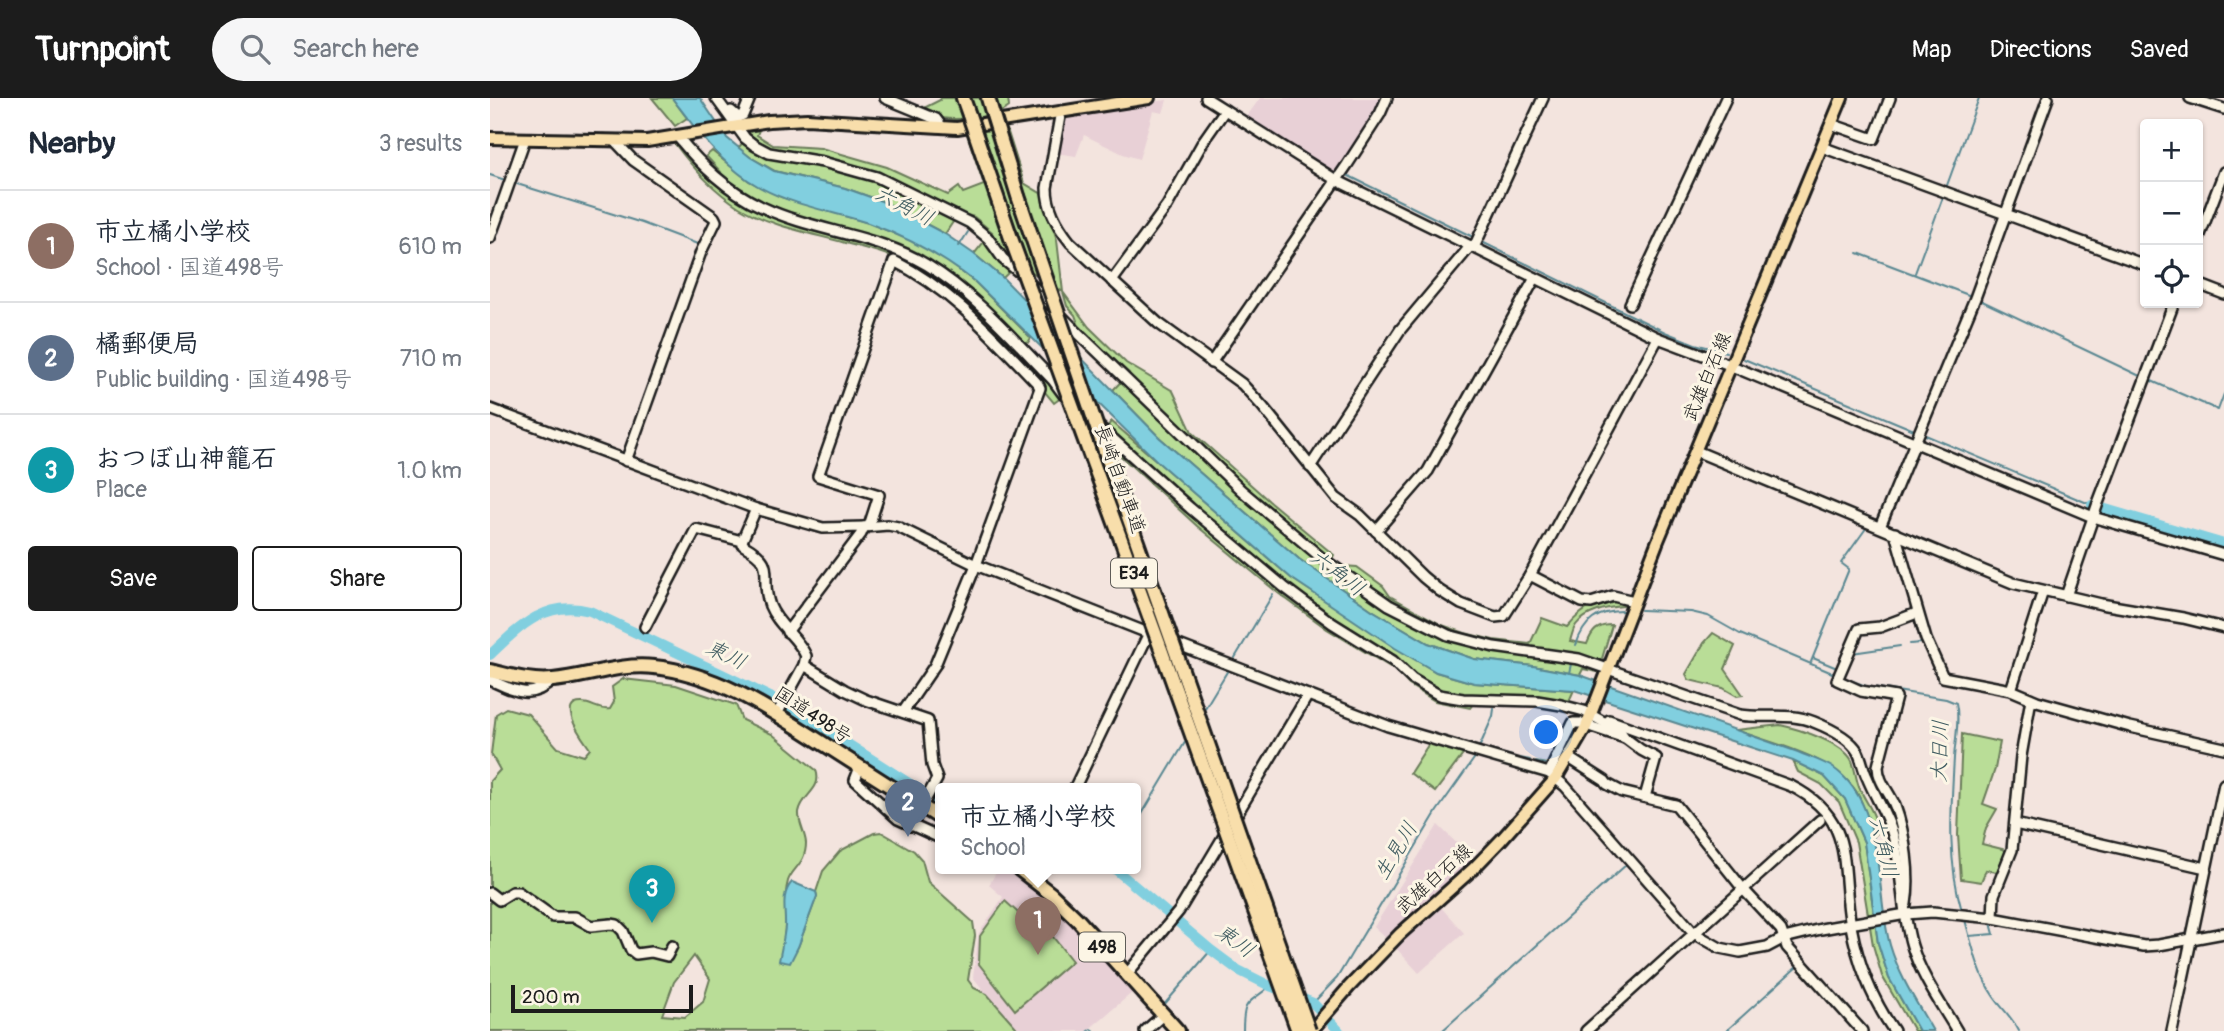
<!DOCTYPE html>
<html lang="en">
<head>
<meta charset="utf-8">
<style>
	body { margin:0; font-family:Pangolin,"Klee One",sans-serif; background:#f6f6f7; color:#1f2937 }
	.controls { position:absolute; right:21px; top:21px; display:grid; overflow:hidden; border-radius:7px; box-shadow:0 2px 5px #0004 }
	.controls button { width:63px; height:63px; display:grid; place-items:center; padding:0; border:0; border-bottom:2px solid #e0e1e3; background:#fff; color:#1f2937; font:35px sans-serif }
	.scale { position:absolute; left:21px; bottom:18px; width:182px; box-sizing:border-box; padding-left:7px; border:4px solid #1c1c1c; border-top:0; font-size:19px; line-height:24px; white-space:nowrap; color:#1c1c1c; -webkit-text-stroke:5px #fcf5e5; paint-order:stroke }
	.you { position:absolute; left:1057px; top:635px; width:24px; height:24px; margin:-18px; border:5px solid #fff; border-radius:50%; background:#1a73e8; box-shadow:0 0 0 10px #1a73e833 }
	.badge { display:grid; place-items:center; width:46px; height:46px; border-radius:50%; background:#1c1c1c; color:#fff; font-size:23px; font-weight:700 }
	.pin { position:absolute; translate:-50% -58px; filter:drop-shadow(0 2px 4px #0008) }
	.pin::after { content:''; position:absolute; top:37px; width:24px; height:21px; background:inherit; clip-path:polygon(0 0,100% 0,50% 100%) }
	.popup { position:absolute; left:445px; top:685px; width:206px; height:91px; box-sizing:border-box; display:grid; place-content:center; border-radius:7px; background:#fff; filter:drop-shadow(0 2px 5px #0005); font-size:23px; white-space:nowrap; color:#747a83 }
	.popup b { font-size:26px; color:#1f2937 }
	.popup::after { content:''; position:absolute; left:50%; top:100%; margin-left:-14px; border:14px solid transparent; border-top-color:#fff }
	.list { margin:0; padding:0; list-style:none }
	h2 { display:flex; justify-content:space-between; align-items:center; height:91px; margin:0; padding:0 28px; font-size:30px }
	h2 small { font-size:23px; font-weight:400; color:#747a83 }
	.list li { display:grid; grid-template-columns:46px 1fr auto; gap:21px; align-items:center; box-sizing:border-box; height:112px; padding:0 28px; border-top:2px solid #e0e1e3 }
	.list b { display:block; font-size:26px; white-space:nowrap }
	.list p { margin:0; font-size:23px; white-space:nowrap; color:#747a83 }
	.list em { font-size:23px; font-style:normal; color:#747a83 }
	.actions { display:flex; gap:14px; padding:21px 28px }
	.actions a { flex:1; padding:16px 0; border:2px solid #1c1c1c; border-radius:7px; text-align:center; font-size:24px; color:#1c1c1c }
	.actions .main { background:#1c1c1c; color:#fff }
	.icon { flex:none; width:38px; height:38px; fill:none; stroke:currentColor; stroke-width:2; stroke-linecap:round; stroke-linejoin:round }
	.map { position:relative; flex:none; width:1734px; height:933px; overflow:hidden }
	header { display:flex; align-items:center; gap:42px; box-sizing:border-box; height:98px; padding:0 35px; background:#1c1c1c; color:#fff }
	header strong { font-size:33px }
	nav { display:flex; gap:38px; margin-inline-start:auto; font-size:24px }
	.search { width:490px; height:63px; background:#f6f6f7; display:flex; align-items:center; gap:18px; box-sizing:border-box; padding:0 24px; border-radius:38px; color:#747a83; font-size:26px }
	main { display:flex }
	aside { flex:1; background:#fff }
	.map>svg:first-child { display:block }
</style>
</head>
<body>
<header>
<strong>Turnpoint</strong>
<div class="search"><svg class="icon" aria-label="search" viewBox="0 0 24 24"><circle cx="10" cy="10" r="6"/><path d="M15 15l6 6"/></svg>Search here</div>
<nav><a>Map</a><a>Directions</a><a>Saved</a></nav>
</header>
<main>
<aside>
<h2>Nearby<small>3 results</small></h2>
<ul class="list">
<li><span class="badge" style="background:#8d6e63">1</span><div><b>市立橘小学校</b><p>School · 国道498号</p></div><em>610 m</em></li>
<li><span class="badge" style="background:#5c6f8a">2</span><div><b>橘郵便局</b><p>Public building · 国道498号</p></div><em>710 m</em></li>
<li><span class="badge" style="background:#0f9aa8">3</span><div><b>おつぼ山神籠石</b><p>Place</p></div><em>1.0 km</em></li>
</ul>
<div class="actions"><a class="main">Save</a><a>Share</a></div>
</aside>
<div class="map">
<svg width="1734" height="933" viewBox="0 0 1734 933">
	<rect width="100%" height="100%" fill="#f3e4de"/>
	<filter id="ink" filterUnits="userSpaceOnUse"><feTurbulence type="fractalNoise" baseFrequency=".0143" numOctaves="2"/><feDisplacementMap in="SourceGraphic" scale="14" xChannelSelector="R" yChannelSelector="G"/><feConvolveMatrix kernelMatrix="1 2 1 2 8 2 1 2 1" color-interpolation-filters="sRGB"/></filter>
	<g filter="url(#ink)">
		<!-- built -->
		<g fill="#e8d0d6">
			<polygon points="770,0 893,0 887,14 844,76 755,21"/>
			<polygon points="677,2 673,15 663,13 649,61 633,56 594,37 586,58 566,55 572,25 577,16"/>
			<polygon points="948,727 984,762 896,840 884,829"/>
			<polygon points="508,771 515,771 559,803 586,829 643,894 597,933 525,933 483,879 489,835 513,799 499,787"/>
			<polygon points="949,807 974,835 929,875 904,848"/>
		</g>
		<!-- green -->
		<g fill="#b9dd97" stroke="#6a7c5a" stroke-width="2" fill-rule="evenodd">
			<polygon points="162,0 182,0 197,20 185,28"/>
			<path d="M451,0h15l2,5 5,3 6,-3 1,-5h38l1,9c-12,10 -51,14 -67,11 -7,-1 -15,-5 -22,-8l20,-10z"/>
			<path d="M516,28l18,57 18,11 15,46 6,52 26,35 37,36 47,28 19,41 77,69 65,54 -2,4 11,7 14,1 26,19 7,10 52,29 23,8 28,7 37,4 12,-26 25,9c16,-19 32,-29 57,-25l-1,4c-15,1 -37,6 -47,19 -3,4 -4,10 -6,16l17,3c5,-13 10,-19 25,-19l-14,47 -15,-3 -3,6 -47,-9 -59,-7 -46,-16 -56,-33 -73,-51 -140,-122 -46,-47 16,-17 -49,-44 -5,-14 -8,-9 -4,-14 -45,-29 -15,15 -29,-24 18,-22 -18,-15 -15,-4 -14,21 -61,-32 -39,-14 -70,-17 -25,-14 -12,-9 9,-10 -3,-5 15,-3 -2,5 16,10 48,3 66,19 61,28 11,-8 4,6 21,-8 -17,-51z"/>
			<path d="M189,45l36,37 6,-8 -15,-16 6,-5 37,30 32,16 88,26 46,19 32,19 28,21 56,56 -9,14 29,29 11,16 -8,6 -10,-12v-5c-41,-43 -81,-91 -134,-121 -19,-11 -43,-16 -65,-22 -35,-10 -75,-17 -106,-36 -25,-16 -47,-40 -64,-63z"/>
			<polygon points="621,323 801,480 946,574 984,585 1084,592 1076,610 1050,605 984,605 980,610 945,603 919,587 905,572 837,531 788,495 707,428 623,351 617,330"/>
			<polygon points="1223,535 1245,548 1235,571 1253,597 1247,598 1233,590 1199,582 1196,576 1214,545"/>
			<path d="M133,581l53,6 60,20 6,15 30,14 44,36c7,20 -14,24 -17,42 -1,11 6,20 7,31 0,21 -14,25 -18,38 -4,14 -3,28 -3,43 0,12 -3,25 -5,37l18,-14 19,-51 -1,-4 7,-21 17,-20 34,-18 7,-1 33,19 8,9 6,22 45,40 2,14 -7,44 6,8 13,6 29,33 1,4h-527v-250l10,-11 -9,-16 5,-40 10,-6 22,6 30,34 26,8 6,-7c-6,-9 -35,-46 -8,-46 11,0 15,8 28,6l4,-7 -2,-15zM204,858l16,23 -7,23 -18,15 -23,-2 12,-33z"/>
			<path d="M1290,627c19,4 64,18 72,36 3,8 4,18 7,26 8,18 17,26 19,45l-4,4c-6,-14 -10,-33 -18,-45 -24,-35 -82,-47 -120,-61z"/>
			<polygon points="1472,636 1510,644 1505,671 1493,706 1507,711 1496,730 1492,746 1516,752 1507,774 1496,772 1491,784 1471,781 1468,737"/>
			<polygon points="940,644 975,654 945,694 920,675"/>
			<polygon points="1303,663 1334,678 1355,701 1374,744 1388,845 1399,880 1429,933 1424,933 1392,878 1383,847 1366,744 1349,704 1331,686 1308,674"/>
			<polygon points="515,803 536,822 544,815 582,863 525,912 489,866 490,838"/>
		</g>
		<!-- water -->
		<g fill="#81cfdf" stroke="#598791" stroke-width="2">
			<path d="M182,0h28l27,40 23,19 24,14 71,17 39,14 61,32 29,20 29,24 156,159 140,122 73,51 56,33 46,16 59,7 47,9 218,77c11,5 24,9 34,15 54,36 43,124 58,178 9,31 27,58 43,86h-14l-30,-53 -11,-35 -14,-101 -19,-43 -21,-23 -31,-15 -219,-71 -100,-7 -38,-11 -41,-24 -104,-70 -131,-114 -185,-182c-33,-26 -68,-45 -107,-59 -40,-13 -85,-19 -120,-43 -32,-22 -53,-52 -76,-82z"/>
			<path d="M302,784l24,10 1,4 -19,51 -8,16 -11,-2c2,-11 5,-23 6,-34 1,-16 -5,-32 7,-45z"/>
		</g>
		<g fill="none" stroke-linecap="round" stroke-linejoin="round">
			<!-- stream -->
			<g stroke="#598791" stroke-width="2">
				<polyline points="1393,66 1441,84"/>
				<polyline points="0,77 15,82"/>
				<polyline points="857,77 985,140"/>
				<polyline points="27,86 152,125 210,147"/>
				<polyline points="1456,90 1489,0"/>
				<polyline points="990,143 1175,234 1205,246 1236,254"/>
				<polyline points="469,148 478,134"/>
				<polyline points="1368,155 1481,198"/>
				<polyline points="1425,175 1453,99"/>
				<polyline points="1490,202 1652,279"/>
				<polyline points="1254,261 1424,332"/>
				<polyline points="1657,281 1728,312 1734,296"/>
				<polyline points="1433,336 1602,407"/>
				<polyline points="1416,356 1419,348"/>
				<polyline points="1151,512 1201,514 1218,518 1250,536 1347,577"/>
				<polyline points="1420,546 1432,545"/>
				<path d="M1086,547c8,-24 21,-34 47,-34"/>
				<polyline points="1362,555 1410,548"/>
				<polyline points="1323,560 1347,570"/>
				<polyline points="743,563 783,496"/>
				<polyline points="1321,564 1359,471 1351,465 1377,429"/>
				<polyline points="1079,575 1081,566"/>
				<path d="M1352,579l24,9 80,13 10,4c4,17 -1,38 -2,55 -3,52 -7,102 8,153"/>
				<polyline points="712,615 738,572"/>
				<polyline points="1534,616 1535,601"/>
				<polyline points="989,650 1003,618 1004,611"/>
				<polyline points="1006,654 1022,658"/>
				<polyline points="1030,660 1040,662"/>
				<polyline points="1046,664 1058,666"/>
				<polyline points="646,726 697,641"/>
				<polyline points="1502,789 1518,751 1518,744"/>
				<polyline points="1499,813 1500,799"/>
				<path d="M1475,822c7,24 13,53 27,74 8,13 20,23 27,37"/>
				<polyline points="1479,838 1504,836 1501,825"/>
				<polyline points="823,905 847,880 947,713 986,658"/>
				<polyline points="673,908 721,852"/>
				<polyline points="659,924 664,918"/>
				<polyline points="598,933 601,931 604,933"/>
				<path d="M753,933c0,-34 6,-26 27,-45"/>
				<polyline points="952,933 1137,766"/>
				<polyline points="1236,933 1308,868 1290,849"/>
			</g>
			<!-- river -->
			<g stroke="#81cfdf" stroke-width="10">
				<polyline points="1602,407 1734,446"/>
				<path d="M0,557c30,-29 56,-56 100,-44l197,94 153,98"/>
				<polyline points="625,771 721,852 748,872 780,888 823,905 849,933"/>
			</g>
			<!-- minor casing -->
			<g stroke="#1c1c1c" stroke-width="14">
				<g id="minor">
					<path d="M226,0l29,40 9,7 15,8 54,9 54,15 93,46 18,15 15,21 17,14 56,58 165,159 82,69 66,46 59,30 46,12 85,12 161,56c26,4 49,-3 74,7 15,6 36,16 44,30 4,8 5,17 9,25 8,20 20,37 26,58 10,37 8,75 19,111 9,30 29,58 45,85"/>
					<polyline points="395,0 446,21 452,29"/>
					<polyline points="716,0 846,82 1168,240 1237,266 1603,419 1734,457"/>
					<polyline points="1700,0 1734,11"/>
					<polyline points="241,13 248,19 253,17 260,0"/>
					<path d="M571,13l-14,77c0,19 11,39 23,54l88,81 84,61 21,23 73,91 24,17 63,62 17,14 21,13 34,13 9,-1 26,-41 52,27 9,1 22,-7 21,5"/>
					<polyline points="1341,26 1384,41 1400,0"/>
					<path d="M187,38c25,30 49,54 85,71 53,25 114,27 165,58 48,29 87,75 126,115l11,15 126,113 94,79 48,36 61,38 19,18 27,16 24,4 74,2 24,4 23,6 36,20 5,7"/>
					<polyline points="125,43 143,62 224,119 226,123 211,154 136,363"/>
					<polyline points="1332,49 1655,167"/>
					<polyline points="0,140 35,41"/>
					<polyline points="1708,142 1734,74"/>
					<polyline points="622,183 677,108 714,42 735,12"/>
					<polyline points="1708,186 1734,196"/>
					<polyline points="1140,206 1236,0"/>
					<polyline points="721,265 857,67 890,16 897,0"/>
					<polyline points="0,311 266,411 333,430 374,429 371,436 297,534"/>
					<polyline points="1206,353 1523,485 1611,506 1693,520 1734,530"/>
					<polyline points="820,369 910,232 978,151 986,145 1053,0"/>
					<path d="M379,428l10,-31 -61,-19 76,-215c58,29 99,76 144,123l2,4 -64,177 -41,100 -32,47"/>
					<polyline points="374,429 398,427 408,429 486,467 668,539"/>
					<polyline points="1390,429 1485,200 1558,0"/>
					<polyline points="886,433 938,373 1045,180"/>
					<polyline points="1405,435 1436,541 1453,579 1521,592 1547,603 1640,629 1734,650"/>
					<polyline points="252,443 266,411"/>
					<polyline points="1040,477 1168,240"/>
					<polyline points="1576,498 1608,405 1684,205"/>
					<path d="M155,529l51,-98 46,12 1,4c37,21 15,28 27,61 8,20 28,31 36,50l-2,9 -27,49"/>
					<polyline points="681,544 898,628 1059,675 1075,688 1204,835 1230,850 1250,854 1277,849 1294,840 1331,831 1416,816 1443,814 1503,820 1654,848 1669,847 1734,835"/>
					<polyline points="314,567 355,592 376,602 438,623 442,667 447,681 421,728"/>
					<path d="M0,582c25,11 40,21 63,0"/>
					<polyline points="1521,592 1553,493"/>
					<path d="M1119,622l182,66c66,33 49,80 60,140 7,38 21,73 43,105"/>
					<polyline points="1102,629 1135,640 1151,652 1166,660 1155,699"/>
					<polyline points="1079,660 1115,683 1117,686 1132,694 1186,707 1253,791 1291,832 1297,849 1372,933"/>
					<polyline points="370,669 365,682 408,721 450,740"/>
					<polyline points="1059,675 1083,625 1091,625"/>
					<polyline points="584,691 659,535"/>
					<polyline points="1525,726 1716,770"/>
					<polyline points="0,795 9,802 22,794 28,794 63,819 85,819 101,828 121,826 127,827 133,833 141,852 146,856 161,854 177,858 182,848"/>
					<path d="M1416,806c5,-28 -1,-71 -11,-98 -6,-15 -17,-24 -17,-40l18,-69 -35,-6 -24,-11 22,-51 21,-2 37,-14"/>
					<polyline points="1503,820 1504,797 1522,752 1531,658 1541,601"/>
					<polyline points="637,876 689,813 818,597"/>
					<polyline points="655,933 673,917"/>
					<polyline points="1096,933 1330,722"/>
					<polyline points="1682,933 1734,686"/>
				</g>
			</g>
			<!-- major casing -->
			<g stroke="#1c1c1c" stroke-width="16">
				<g id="major">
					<polyline points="0,40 157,43 279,23 317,21 467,30 659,0"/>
					<polyline points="821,933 859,889 910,836 984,770 1011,742 1066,680 1096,629 1167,445 1352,0"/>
				</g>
			</g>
			<!-- highway casing -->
			<g stroke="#1c1c1c" stroke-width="18">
				<g id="highway">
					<polyline points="473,0 479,17"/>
					<polyline points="498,0 503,17"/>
					<path d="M0,573c21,5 41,11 63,9 34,-3 66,-17 101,-13 66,7 118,44 173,79 38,24 75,48 113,72"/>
					<polyline points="529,771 561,796 587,821 688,933"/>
				</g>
			</g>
			<!-- minor -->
			<use href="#minor" stroke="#fcf5e5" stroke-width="9"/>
			<!-- major -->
			<use href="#major" stroke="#f8deab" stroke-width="10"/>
			<!-- highway -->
			<use href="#highway" stroke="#f8deab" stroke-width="12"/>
			<!-- highway-bridge casing -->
			<g stroke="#1c1c1c" stroke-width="18" stroke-linecap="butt">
				<g id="highway-bridge">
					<polyline points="479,17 522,143 667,540 808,933"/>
					<polyline points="503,17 528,98 608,333 819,933"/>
				</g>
			</g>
			<!-- highway-bridge -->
			<use href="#highway-bridge" stroke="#f8deab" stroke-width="12"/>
		</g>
	</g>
	<g text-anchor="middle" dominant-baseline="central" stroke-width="6" stroke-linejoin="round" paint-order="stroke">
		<!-- shield labels -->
		<g fill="#fcf5e5" stroke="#5f5d58" stroke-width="2">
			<rect x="621" y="460.5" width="46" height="29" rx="5"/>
			<rect x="589" y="834.5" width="46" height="29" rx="5"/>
		</g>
		<g font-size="18" font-weight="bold" fill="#1c1c1c">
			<text x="644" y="475">E34</text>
			<text x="612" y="849">498</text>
		</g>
		<!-- street labels -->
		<g font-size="19" fill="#1c1c1c" stroke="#fcf5e5">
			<text transform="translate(1217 279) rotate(-67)">武雄白石線</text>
			<text transform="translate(630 381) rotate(70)">長崎自動車道</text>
			<text transform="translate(323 617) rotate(33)">国道498号</text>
			<text transform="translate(944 781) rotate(-42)">武雄白石線</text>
		</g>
		<!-- water labels -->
		<g font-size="21" font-style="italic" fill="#3f5b60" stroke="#fcf5e5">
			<text transform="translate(414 108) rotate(27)">六角川</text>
			<text transform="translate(847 475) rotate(37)">六角川</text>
			<text transform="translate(236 557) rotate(26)">東川</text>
			<text transform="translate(1450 653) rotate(-88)">大日川</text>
			<text transform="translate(1393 749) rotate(76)">六角川</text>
			<text transform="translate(906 753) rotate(-59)">生見川</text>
			<text transform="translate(745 843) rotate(36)">東川</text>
		</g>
	</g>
</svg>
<div class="controls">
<button>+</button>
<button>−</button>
<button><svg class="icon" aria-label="locate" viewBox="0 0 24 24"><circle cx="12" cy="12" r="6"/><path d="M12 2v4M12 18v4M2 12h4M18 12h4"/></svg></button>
</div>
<div class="scale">200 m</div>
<div class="you"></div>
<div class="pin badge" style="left:548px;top:857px;background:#8d6e63">1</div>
<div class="popup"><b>市立橘小学校</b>School</div>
<div class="pin badge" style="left:418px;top:739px;background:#5c6f8a">2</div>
<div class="pin badge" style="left:162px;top:825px;background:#0f9aa8">3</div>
</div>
</main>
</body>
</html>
